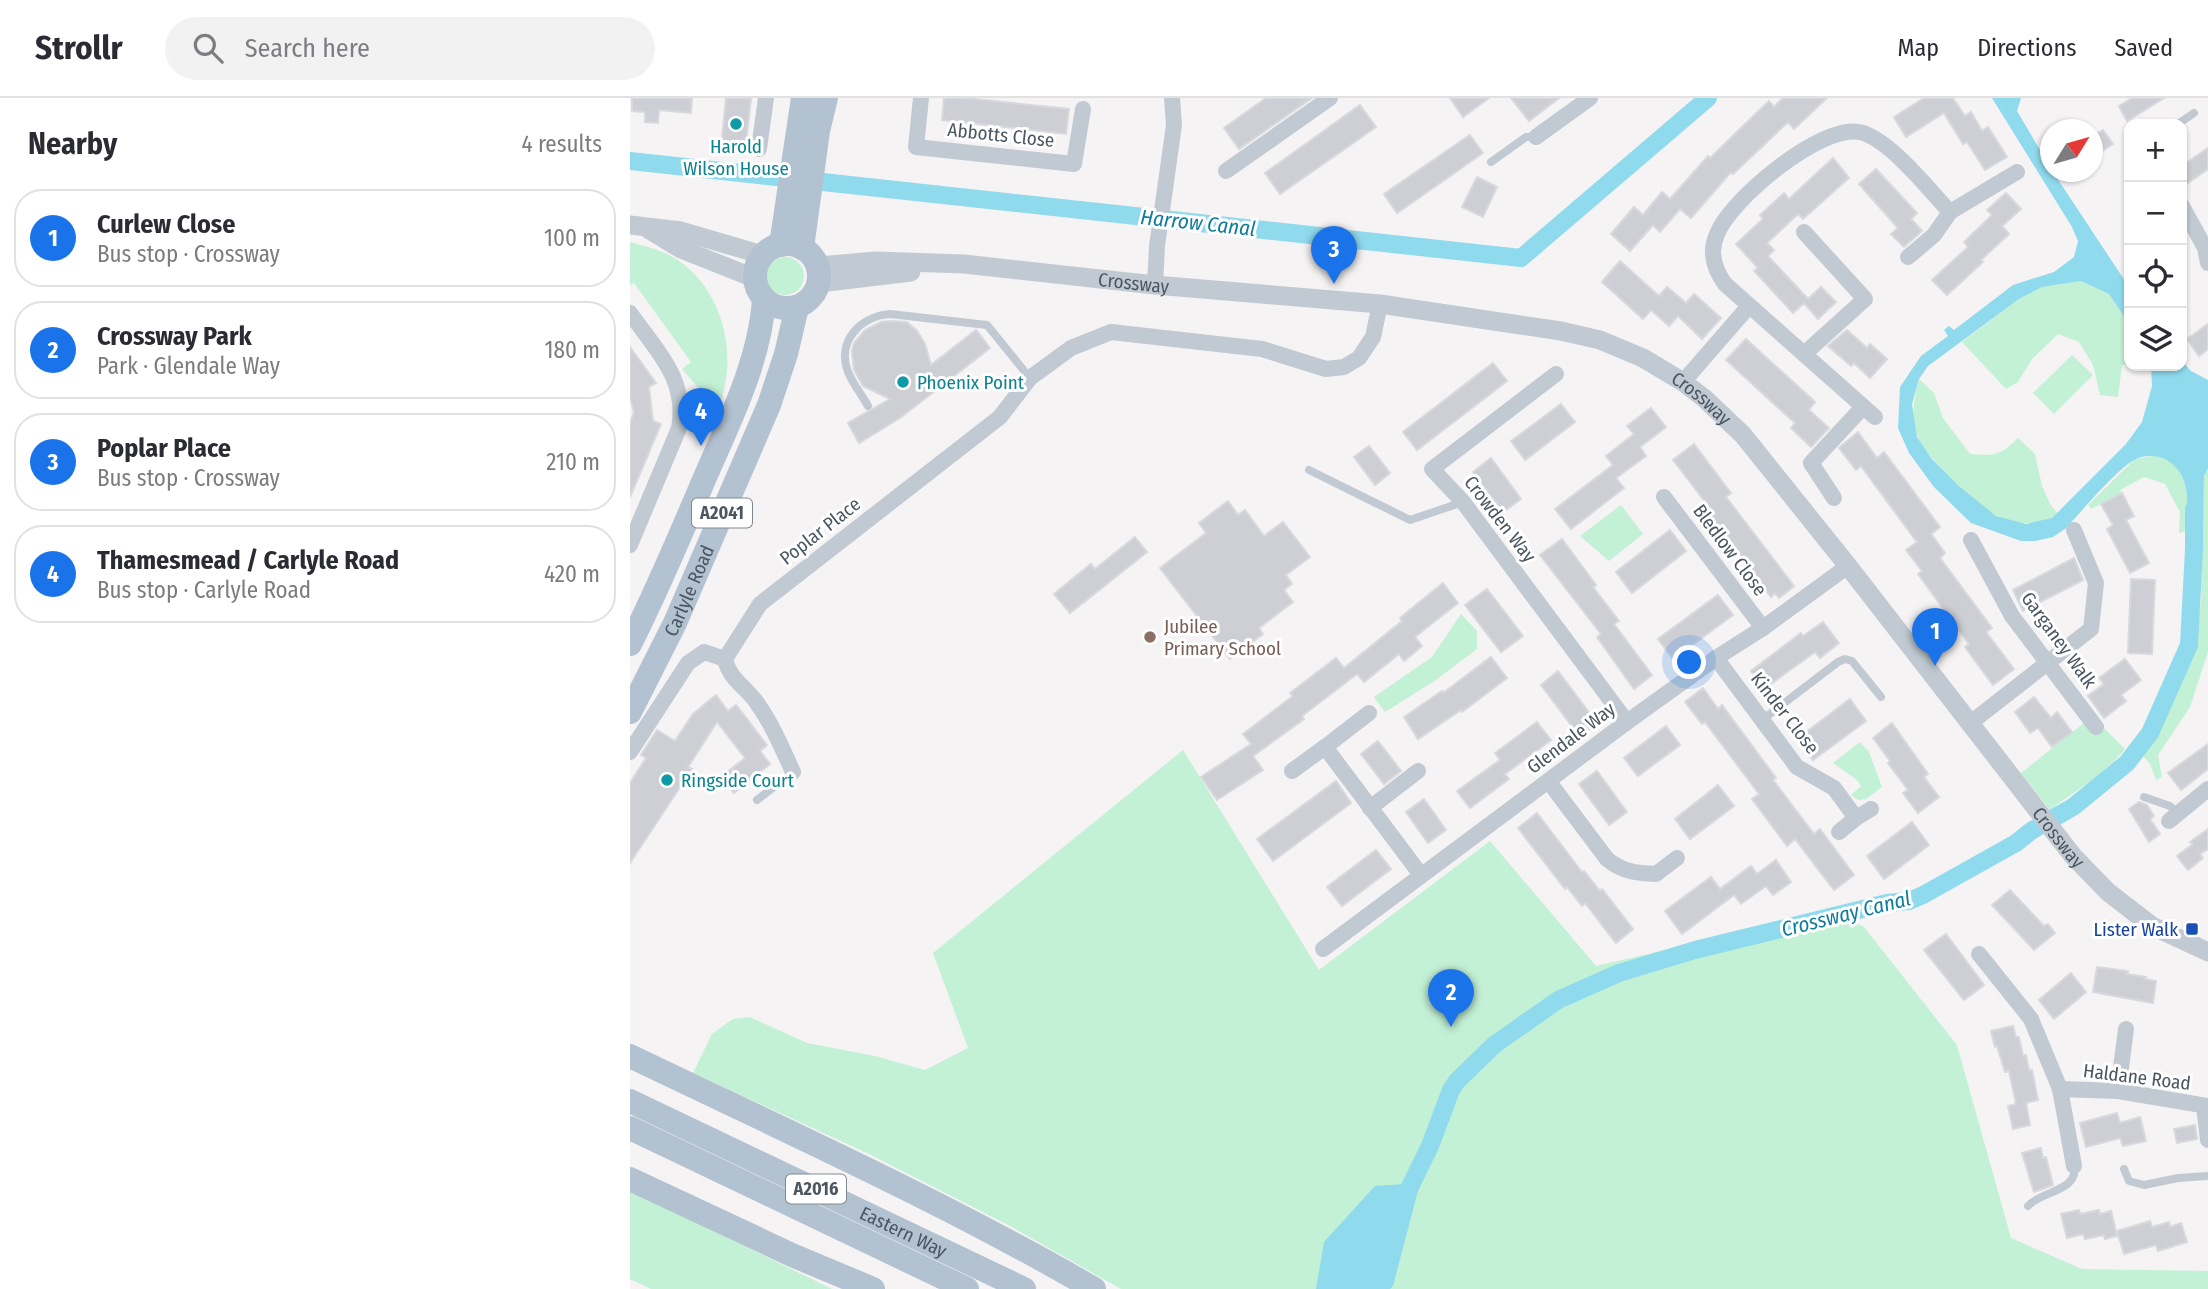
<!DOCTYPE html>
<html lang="en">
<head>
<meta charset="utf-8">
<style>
	body { margin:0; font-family:"Fira Sans Condensed",sans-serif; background:#f2f2f3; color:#2b2b33 }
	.controls { position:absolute; right:21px; top:21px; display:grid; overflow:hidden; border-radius:14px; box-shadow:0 2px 5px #0004 }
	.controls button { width:63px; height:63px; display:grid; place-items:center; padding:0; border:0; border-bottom:2px solid #e1e1e2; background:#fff; color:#2b2b33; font:35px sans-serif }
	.compass { position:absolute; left:1410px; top:21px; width:63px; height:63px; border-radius:50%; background:#fff; box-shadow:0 2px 5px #0004; rotate:53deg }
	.you { position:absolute; left:1060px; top:565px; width:24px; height:24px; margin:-18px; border:5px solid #fff; border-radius:50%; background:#1a73e8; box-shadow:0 0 0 10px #1a73e833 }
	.badge { display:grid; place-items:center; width:46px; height:46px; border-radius:50%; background:#1a73e8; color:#fff; font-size:23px; font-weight:700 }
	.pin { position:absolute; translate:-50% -58px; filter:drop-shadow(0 2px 4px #0008) }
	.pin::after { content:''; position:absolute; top:37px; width:24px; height:21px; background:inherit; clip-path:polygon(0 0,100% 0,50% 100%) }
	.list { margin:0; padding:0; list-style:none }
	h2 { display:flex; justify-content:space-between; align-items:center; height:91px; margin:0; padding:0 28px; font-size:30px }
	h2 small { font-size:23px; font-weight:400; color:#7c7c81 }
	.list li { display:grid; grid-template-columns:46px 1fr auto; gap:21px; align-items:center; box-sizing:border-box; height:98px; margin:0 14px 14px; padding:0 14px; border:2px solid #e1e1e2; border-radius:28px }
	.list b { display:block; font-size:26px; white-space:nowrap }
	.list p { margin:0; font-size:23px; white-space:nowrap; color:#7c7c81 }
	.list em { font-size:23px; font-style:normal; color:#7c7c81 }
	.icon { flex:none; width:38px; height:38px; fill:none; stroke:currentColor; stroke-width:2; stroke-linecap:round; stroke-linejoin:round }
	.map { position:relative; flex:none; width:1578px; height:1191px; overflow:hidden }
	header { display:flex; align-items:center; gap:42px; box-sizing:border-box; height:98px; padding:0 35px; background:#fff; border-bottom:2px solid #e1e1e2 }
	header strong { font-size:33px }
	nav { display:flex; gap:38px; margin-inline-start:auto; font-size:24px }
	.search { width:490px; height:63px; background:#f2f2f3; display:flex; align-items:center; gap:18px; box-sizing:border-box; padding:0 24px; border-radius:38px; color:#7c7c81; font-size:26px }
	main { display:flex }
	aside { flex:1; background:#fff }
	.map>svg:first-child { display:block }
</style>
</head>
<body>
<header>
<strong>Strollr</strong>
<div class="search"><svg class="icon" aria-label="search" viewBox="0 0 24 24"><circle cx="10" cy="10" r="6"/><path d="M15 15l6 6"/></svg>Search here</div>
<nav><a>Map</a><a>Directions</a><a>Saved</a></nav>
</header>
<main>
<aside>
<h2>Nearby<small>4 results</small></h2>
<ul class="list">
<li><span class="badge">1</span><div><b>Curlew Close</b><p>Bus stop · Crossway</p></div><em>100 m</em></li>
<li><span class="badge">2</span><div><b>Crossway Park</b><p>Park · Glendale Way</p></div><em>180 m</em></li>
<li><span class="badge">3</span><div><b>Poplar Place</b><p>Bus stop · Crossway</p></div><em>210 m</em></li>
<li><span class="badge">4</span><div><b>Thamesmead / Carlyle Road</b><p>Bus stop · Carlyle Road</p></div><em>420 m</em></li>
</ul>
</aside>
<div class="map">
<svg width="1578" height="1191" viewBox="0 0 1578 1191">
	<rect width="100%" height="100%" fill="#f5f3f3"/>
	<!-- green -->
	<g fill="#c3f1d5">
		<path d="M0,144c14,4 28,7 41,14 50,28 68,95 49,147l-13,-5 -25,-29 9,-7 -57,-79 -4,2z"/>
		<circle cx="155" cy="178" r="19"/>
		<polygon points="1451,183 1479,196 1499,226 1499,266 1492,267 1488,299 1470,297 1463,267 1449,244 1428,236 1402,261 1388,284 1376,291 1332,244 1389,201 1412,189"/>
		<polygon points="1442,257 1463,277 1424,316 1403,295"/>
		<path d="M1289,281l15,14 9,25 27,36c23,2 31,2 48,-16l17,16 7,32 8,18 8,10c-16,13 -44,11 -61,2 -18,-9 -72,-60 -79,-79 -8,-19 -4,-39 1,-58z"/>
		<path d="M1527,357c6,3 14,6 19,12 16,16 10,44 10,64l-7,2 1,-21 -15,-28 -21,-7 -24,13 2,3 -31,16 -3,-4 47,-46z"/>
		<polygon points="1578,370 1578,554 1560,609 1528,657 1532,679 1526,682 1520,666 1509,653 1532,625 1564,553 1571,503 1574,378"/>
		<polygon points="991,407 1013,436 979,463 950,438"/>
		<polygon points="831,516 847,533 847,551 803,584 755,614 744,599 802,559"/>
		<path d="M1454,625l19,4 22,22c-20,25 -50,42 -75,61l-29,-37z"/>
		<polygon points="1230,644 1239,654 1252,689 1236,701 1228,702 1221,697 1231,688 1227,682 1203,665"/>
		<polygon points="553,652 689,872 860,743 966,868 1203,813 1234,829 1327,947 1381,1140 1452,1171 1578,1173 1578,1191 491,1191 380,1128 239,1056 63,975 82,936 103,921 120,919 177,945 245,958 295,972 338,950 303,855"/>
		<polygon points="0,1092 202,1191 21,1191 0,1181"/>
	</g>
	<!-- water -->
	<g fill="#90daee">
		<path d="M1362,0h29l-4,13 33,56v5h3l76,115v37l-20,-30 -28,-13 -39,6 -23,12 -91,67 -9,13 -7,25 5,33 15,22 27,27 37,30 30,8 26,-6 74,-74 16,-22 10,-36 -1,-20h31v-5l9,10 17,9v88l-4,8 -1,55h-17c1,-28 7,-56 -21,-72 -9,-4 -23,-4 -31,1 -20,12 -52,51 -69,69l-12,8 -18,4h-14l-50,-18 -37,-36 -25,-34 -11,-25 2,-41 21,-31 27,-20 -4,-6 5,-4 5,4 59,-45 41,-13 20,-15 4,-16 -6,-14z"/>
		<polygon points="790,1085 763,1188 760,1191 686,1191 694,1144 745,1088"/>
	</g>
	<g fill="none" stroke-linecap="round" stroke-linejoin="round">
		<!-- canal -->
		<g stroke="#90daee" stroke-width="18">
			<polyline points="0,63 891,160 1078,0"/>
			<polyline points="772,1105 800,1048 821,992 827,983 864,947 928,902 989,875 1065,852 1257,805 1279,803 1293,797 1386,745 1401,733 1443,709 1497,665 1520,635 1559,547 1564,451 1564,411"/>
		</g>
	</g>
	<!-- building -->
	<g fill="#cdcfd5" stroke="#d7d9de" stroke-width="2">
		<polygon points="2,0 62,0 61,15 29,12 28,25 15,24 15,14 2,13"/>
		<polygon points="96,0 121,0 115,54 91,51"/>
		<polygon points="314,0 335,0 439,11 436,36 312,22"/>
		<polygon points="636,0 682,0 609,51 594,30"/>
		<polygon points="820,0 859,0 833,19"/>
		<polygon points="881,0 929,0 899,23"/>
		<polygon points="1153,0 1197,0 1164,31 1158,24 1103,76 1101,74 1061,120 1050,111 1030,134 1023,127 1000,153 981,136 1004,109 1013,117 1032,94 1040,101 1078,58 1080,60 1139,3 1144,9"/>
		<polygon points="1294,0 1323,0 1335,18 1341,14 1352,33 1358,29 1377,59 1355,72 1337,44 1333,46 1314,15 1276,39 1264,19"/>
		<polygon points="1502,0 1534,0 1497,23 1489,8"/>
		<polygon points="730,7 746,29 650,96 635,75"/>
		<polygon points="1473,32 1483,46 1462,60 1462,38"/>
		<polygon points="840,37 853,55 767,115 754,96"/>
		<polygon points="1578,50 1578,71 1552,89 1552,68"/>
		<polygon points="1203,60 1219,80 1173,121 1168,116 1137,145 1144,152 1138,158 1178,201 1191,189 1206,204 1188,221 1174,205 1163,215 1124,173 1128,170 1106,146 1133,121 1130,117 1154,95 1159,101"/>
		<polygon points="1246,71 1287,115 1281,121 1292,133 1274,149 1261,136 1268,130 1229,86"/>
		<polygon points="847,79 867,89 853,119 832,109"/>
		<polygon points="1376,95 1391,111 1372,128 1379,136 1351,162 1353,164 1317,197 1302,182 1338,149 1334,144 1362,117 1357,112"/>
		<polygon points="990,163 1029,198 1037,189 1056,205 1064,196 1091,220 1072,241 1048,218 1039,228 1021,212 1013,221 972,184"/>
		<polygon points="260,223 277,224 287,233 295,246 301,267 346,232 360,250 270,320 229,345 218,325 260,301 233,288 224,272 222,253 224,245 235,232 251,224"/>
		<polygon points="1578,226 1578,251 1569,258 1557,241"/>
		<polygon points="1217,232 1237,250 1240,246 1257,261 1240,280 1224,265 1221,268 1198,248"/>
		<polygon points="1116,241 1185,304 1179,312 1199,330 1181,349 1161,330 1165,325 1096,262"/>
		<polygon points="0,249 26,285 19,289 23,323 31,326 0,399 0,324 4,315 0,299"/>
		<polygon points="863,265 877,283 787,352 773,334"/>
		<polygon points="931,306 945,324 895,362 881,343"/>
		<polygon points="1021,310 1036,329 1010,349 1016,358 986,380 994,390 941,431 925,411 983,367 976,358 1004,336 997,328"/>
		<polygon points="1228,334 1247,360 1254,354 1310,429 1301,436 1315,455 1310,460 1362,530 1356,534 1384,571 1363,587 1335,549 1339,546 1288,476 1292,473 1276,452 1287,444 1231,368 1226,372 1209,350"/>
		<polygon points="1064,346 1101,395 1096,399 1164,488 1149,500 1145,495 1141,499 1079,417 1083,414 1043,362"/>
		<polygon points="739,348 760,375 745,387 724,359"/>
		<polygon points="861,360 891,401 873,414 843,374"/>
		<polygon points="1492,395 1504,418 1496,422 1519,465 1500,475 1477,431 1483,427 1471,406"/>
		<polygon points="598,403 608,417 615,412 634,438 653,424 680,459 656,477 662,486 654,492 663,504 629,530 633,536 600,561 530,470 576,435 569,425"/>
		<polygon points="1040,432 1056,453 1002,495 986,474"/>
		<polygon points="505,439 517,454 440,515 424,496 461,466 465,471"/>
		<polygon points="932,441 966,487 963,489 989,523 984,526 1022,577 1004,591 967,539 971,536 910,457"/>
		<polygon points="1444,460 1453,482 1393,513 1383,492"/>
		<polygon points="1501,481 1525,482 1522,556 1498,555"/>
		<polygon points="813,485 828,505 785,539 792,548 774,563 769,556 734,584 727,576 672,618 674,621 623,658 633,672 587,702 571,679 621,646 613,636 663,598 660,595 706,560 714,570 772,523 770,520"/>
		<polygon points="857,491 893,538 871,554 835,507"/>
		<polygon points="1088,497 1103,517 1043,561 1028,541"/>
		<polygon points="1193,524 1209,545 1190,560 1185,554 1134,591 1121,573 1171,535 1173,538"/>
		<polygon points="861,559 877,580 832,614 831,612 788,641 774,619 812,593 813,595"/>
		<polygon points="1495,561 1511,582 1491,597 1496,603 1474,620 1458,598 1474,586 1469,580"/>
		<polygon points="928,573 967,625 950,639 911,587"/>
		<polygon points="1073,590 1088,611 1092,607 1146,680 1143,682 1184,736 1190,731 1224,777 1204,792 1165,741 1157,748 1122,701 1129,696 1075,624 1072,626 1055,604"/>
		<polygon points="86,597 98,613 106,607 137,647 130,653 140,666 104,695 91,679 115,660 87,624 58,669 62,671 0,765 0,685 16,660 11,657 27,632 45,643 63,616"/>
		<polygon points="1404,599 1421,620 1427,614 1442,634 1422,649 1408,630 1400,635 1385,614"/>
		<polygon points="1220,601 1236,623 1183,662 1167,641"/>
		<polygon points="907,624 921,642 875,676 879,681 840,710 827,693 870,662 865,655"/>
		<polygon points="1262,625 1298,676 1294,679 1309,699 1288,715 1273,695 1278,692 1258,665 1260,663 1243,640"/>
		<polygon points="1036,628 1050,647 1008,678 994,660"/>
		<polygon points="748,643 771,673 754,686 731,656"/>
		<polygon points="1578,646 1578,671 1551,692 1538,675"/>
		<polygon points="967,673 997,714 979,727 949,686"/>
		<polygon points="706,683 721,705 643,763 627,741"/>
		<polygon points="1088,687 1104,708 1060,741 1045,721"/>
		<polygon points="794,701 816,732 798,745 776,714"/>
		<polygon points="1509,704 1517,707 1524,718 1520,721 1530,736 1519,744 1499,711"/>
		<polygon points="907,715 952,774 954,773 970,793 972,791 1003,831 986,845 955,805 952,808 937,789 935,791 888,730"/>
		<polygon points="1282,724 1299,747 1254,781 1237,758"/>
		<polygon points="1578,731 1578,751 1570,756 1573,760 1558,772 1547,758 1563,746 1560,744"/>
		<polygon points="746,752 761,771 712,808 697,789"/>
		<polygon points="1146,762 1161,784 1143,797 1136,788 1111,806 1104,797 1052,836 1035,813 1081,779 1090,791 1121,768 1127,776"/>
		<polygon points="1380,792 1414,828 1418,826 1425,835 1404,852 1362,807"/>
		<polygon points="1316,836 1354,887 1334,902 1294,852"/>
		<polygon points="1467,869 1498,873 1497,876 1516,879 1515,881 1526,883 1523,905 1463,894"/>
		<polygon points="1441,875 1456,894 1424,921 1409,902"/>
		<polygon points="1383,928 1386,939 1389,939 1393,958 1396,957 1399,972 1402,972 1408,1002 1396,1005 1400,1027 1383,1031 1378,1008 1386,1006 1379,973 1375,974 1367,948 1365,949 1361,933"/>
		<polygon points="1487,1015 1490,1025 1510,1019 1516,1043 1493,1048 1490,1040 1456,1049 1450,1025"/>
		<polygon points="1565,1027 1567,1041 1547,1045 1544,1031"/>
		<polygon points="1411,1050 1413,1060 1416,1059 1423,1087 1404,1094 1392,1055"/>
		<polygon points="1449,1112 1450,1116 1469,1112 1470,1116 1481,1113 1487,1138 1475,1141 1474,1137 1455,1141 1453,1136 1437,1140 1431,1116"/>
		<polygon points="1520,1123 1522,1129 1539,1124 1540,1129 1551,1125 1557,1144 1528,1153 1526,1147 1494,1156 1487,1133"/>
	</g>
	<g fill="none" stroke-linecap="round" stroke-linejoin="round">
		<!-- service -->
		<g stroke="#c1cad2" stroke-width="8">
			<polyline points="1548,26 1564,15"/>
			<polyline points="861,64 896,39 906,39"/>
			<path d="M238,308c-6,-11 -15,-22 -20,-34 -12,-31 13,-56 42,-58l97,11 43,53"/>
			<polyline points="679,372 780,422 833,404"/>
			<polyline points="1132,622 1208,564 1215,561 1222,563 1251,599"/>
			<polyline points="1514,699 1540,708 1548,716"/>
			<polyline points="127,702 163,674"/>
			<polyline points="1494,1071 1499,1083 1514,1087 1548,1080 1578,1078"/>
			<path d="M1398,1108c13,-15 51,-15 46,-40"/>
		</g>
		<!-- minor -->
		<g stroke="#c1cad2" stroke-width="16">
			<polyline points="291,0 286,49 444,66 453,11"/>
			<polyline points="906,39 960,0"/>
			<polyline points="129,51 136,0"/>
			<polyline points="596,73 700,0"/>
			<polyline points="1552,108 1575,150 1578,165"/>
			<polyline points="1278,159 1304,137 1320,114 1387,74"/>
			<polyline points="525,187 527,148 544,27 542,0"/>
			<path d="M0,215c26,37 58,66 49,115l-49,117"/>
			<polyline points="1174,256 1235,201 1174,134"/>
			<polyline points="926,276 802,371 833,404 997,624"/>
			<polyline points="1053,284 1119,208"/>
			<path d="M1245,319l-150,-133c-11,-15 -16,-32 -8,-50 14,-35 103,-109 142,-102 29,5 70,58 91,80"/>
			<polyline points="1034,399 1133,530"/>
			<polyline points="1204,400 1181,365 1233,309"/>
			<polyline points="1341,442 1382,518 1466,629"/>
			<polyline points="1086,560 1167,669 1204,690 1226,720 1241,711"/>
			<polyline points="1339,626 1461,531 1466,485 1444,432"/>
			<polyline points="695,649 739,615"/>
			<polyline points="0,654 58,565 74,554 95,561"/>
			<polyline points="662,673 695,649 791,777"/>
			<path d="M163,674c-11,-24 -21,-48 -36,-69 -11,-16 -28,-24 -32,-44l35,-55 240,-187 30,-39 41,-30 40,-16 151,17 64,20 18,-2 15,-9 14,-21 7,-33"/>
			<path d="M919,684l58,77c15,13 30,14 49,15l21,-16"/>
			<polyline points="740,710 788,673"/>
			<polyline points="1539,723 1578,691"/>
			<polyline points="1209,734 1226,720"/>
			<polyline points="693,851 997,624 1086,560 1133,530 1218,468"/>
			<polyline points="1349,856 1401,921 1430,991 1488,993 1578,1008"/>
			<polyline points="1430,991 1444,1068"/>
			<polyline points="1488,993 1496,931"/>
			<polyline points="1574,1008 1578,1042"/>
		</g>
		<!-- tertiary -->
		<g stroke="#c1cad2" stroke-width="19">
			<polyline points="0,127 51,133 133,157"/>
			<polyline points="18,131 51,151 124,180"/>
			<path id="s1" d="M188,168l58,-5 88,3 191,21 225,19 181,27 39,9 43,18 40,24 21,16 39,37 105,131 225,290 35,36 44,34 56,26"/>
			<polyline points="189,185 281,174"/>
		</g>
		<!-- primary -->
		<g stroke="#b3c2d1" stroke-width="24">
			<circle cx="157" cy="178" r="32"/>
			<polyline points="151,147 173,0"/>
			<polyline points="172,150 188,33 196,0"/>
			<path d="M0,546c27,-53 50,-108 73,-162 25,-58 57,-120 61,-183"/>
			<path id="s2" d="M0,614l45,-89 94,-218 17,-51 11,-47"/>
			<path d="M0,958c156,75 314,146 464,233"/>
			<path id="s3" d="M0,1003l394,188"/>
			<polyline points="0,1030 337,1191"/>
			<polyline points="0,1081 162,1157 243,1191"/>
		</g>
	</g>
	<!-- markers -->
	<g fill="#0f9aa8" stroke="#fff" stroke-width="2.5">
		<circle cx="106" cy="26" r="7"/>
		<circle cx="273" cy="284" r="7"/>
		<circle cx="37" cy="682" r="7"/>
	</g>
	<circle fill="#8d6e63" stroke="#fff" stroke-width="2.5" cx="520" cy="539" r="7"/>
	<rect fill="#1a4fb4" stroke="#fff" stroke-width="2.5" x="1555" y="824" width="14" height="14" rx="3.5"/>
	<g text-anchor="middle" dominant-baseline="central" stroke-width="6" stroke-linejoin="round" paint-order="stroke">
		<!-- shield labels -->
		<g fill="#fff" stroke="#808990" stroke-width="2">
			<rect x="62" y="400.5" width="60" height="29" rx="5"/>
			<rect x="156" y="1076.5" width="60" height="29" rx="5"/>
		</g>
		<g font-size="18" font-weight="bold" fill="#4a5661">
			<text x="92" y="415">A2041</text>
			<text x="186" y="1091">A2016</text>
		</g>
		<!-- street labels -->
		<g font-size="19" fill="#4a5661" stroke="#fff">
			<text transform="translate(371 37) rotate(6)">Abbotts Close</text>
			<text stroke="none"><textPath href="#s1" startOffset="317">Crossway</textPath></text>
			<text stroke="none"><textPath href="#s1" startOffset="905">Crossway</textPath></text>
			<text transform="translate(870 421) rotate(52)">Crowden Way</text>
			<text transform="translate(190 433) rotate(-38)">Poplar Place</text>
			<text transform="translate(1100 452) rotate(53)">Bledlow Close</text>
			<text stroke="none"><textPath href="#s2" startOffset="135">Carlyle Road</textPath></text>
			<text transform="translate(1429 542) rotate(54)">Garganey Walk</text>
			<text transform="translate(1155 615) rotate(52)">Kinder Close</text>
			<text transform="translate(941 640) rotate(-37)">Glendale Way</text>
			<text stroke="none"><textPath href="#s1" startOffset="1472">Crossway</textPath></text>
			<text transform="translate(1507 979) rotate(7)">Haldane Road</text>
			<text stroke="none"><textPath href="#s3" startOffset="303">Eastern Way</textPath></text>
		</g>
		<!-- culture labels -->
		<g font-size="19" fill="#0d838f" stroke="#fff" text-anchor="start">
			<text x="106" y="48" text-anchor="middle">Harold<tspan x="106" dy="22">Wilson House</tspan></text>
			<text x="287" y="284">Phoenix Point</text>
			<text x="51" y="682">Ringside Court</text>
		</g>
		<!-- education labels -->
		<g font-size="19" fill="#785e54" stroke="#fff" text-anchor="start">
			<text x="534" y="528">Jubilee<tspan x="534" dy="22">Primary School</tspan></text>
		</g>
		<!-- transit labels -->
		<g font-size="19" fill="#164399" stroke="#fff" text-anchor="end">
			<text x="1548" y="831">Lister Walk</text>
		</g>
		<!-- water labels -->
		<g font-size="21" font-style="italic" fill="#0c7c9b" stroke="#fff">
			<text transform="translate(568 125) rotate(6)">Harrow Canal</text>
			<text transform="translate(1216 816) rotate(-14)">Crossway Canal</text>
		</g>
	</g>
</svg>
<div class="controls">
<button>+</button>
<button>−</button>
<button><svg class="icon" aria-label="locate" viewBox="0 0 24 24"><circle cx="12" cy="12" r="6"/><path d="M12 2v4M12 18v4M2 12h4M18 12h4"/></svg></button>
<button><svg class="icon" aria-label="layers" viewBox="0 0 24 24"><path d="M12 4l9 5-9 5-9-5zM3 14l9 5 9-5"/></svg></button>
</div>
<svg class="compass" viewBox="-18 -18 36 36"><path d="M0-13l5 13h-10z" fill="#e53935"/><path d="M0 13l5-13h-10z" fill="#7c7c81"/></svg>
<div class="you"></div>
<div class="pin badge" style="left:1305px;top:568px">1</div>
<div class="pin badge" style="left:821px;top:929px">2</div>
<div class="pin badge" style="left:704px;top:186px">3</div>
<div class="pin badge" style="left:71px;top:348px">4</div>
</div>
</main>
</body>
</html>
